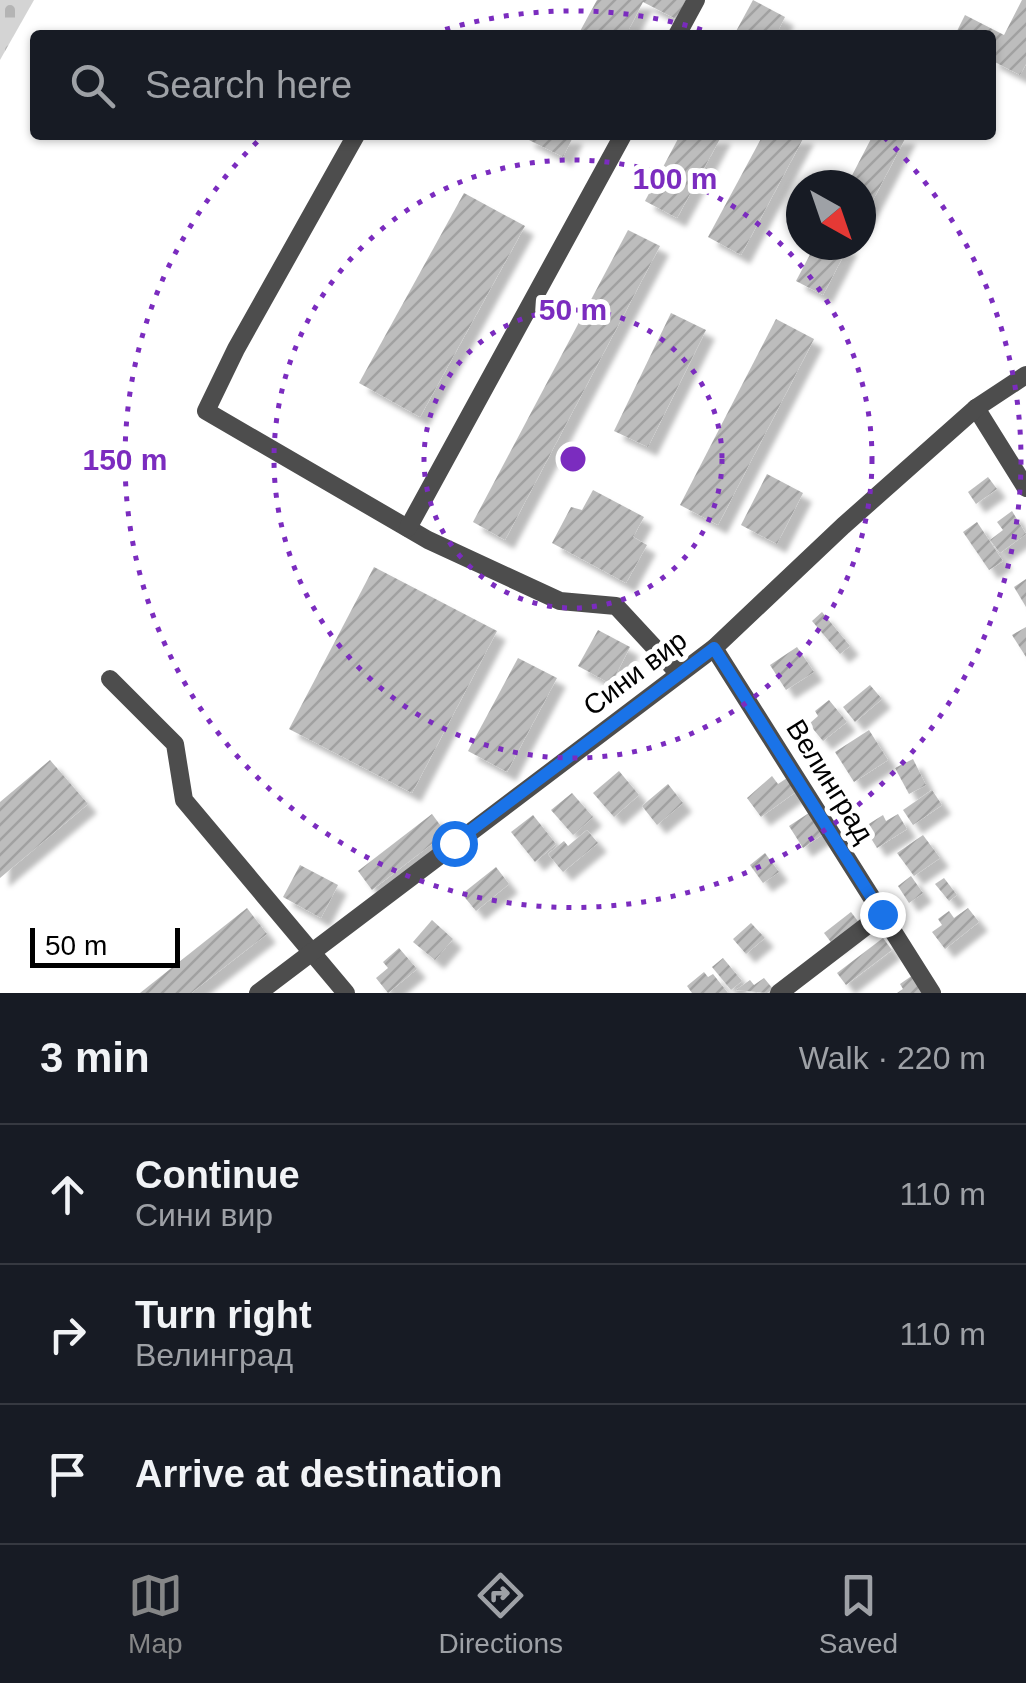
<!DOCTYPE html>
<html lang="en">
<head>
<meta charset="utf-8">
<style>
	body { margin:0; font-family:Arial,sans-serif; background:#242831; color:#f1f3f6 }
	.compass { position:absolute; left:786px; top:170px; width:90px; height:90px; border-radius:50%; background:#171b24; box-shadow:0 2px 8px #0004; rotate:140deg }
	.scale { position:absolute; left:30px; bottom:25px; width:150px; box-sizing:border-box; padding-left:10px; border:5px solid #000; border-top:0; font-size:28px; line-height:35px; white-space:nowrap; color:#000; -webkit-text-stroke:8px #fff; paint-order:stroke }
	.stop { position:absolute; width:30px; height:30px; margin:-22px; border:8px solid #1a73e8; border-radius:50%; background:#fff }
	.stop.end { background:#1a73e8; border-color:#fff; box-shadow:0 2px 10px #0008 }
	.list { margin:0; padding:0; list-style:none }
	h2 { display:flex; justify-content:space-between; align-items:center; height:130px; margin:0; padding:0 40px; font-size:42px }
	h2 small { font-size:32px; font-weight:400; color:#9ea1a6 }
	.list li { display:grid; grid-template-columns:65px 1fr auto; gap:30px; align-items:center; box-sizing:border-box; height:140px; padding:0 40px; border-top:2px solid #363941 }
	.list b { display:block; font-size:38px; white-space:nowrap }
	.list p { margin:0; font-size:32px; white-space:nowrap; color:#9ea1a6 }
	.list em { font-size:32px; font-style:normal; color:#9ea1a6 }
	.icon { flex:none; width:55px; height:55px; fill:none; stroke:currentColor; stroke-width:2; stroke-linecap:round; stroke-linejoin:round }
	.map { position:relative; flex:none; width:1026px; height:993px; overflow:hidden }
	.search { position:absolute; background:#171b24; box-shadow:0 2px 8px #0004; left:30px; right:30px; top:30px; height:110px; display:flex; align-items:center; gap:25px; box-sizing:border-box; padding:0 35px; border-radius:10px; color:#9ea1a6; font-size:38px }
	.sheet { height:550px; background:#171b24 }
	nav { display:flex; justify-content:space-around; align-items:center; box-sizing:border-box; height:140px; border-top:2px solid #363941; background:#171b24; font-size:28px; color:#9ea1a6 }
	nav a { display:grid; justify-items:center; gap:5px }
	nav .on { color:#858687 }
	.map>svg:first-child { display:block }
</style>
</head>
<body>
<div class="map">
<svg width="1026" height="993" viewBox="0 0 1026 993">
	<defs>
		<pattern id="cemetery-stones" width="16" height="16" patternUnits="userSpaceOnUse" patternTransform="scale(2.5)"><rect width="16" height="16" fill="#d4d4d4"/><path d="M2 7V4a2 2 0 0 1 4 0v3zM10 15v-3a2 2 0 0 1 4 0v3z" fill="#b4b4b4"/></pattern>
		<pattern id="building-hatch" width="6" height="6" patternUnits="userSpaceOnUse" patternTransform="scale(2.5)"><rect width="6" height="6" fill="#bdbdbd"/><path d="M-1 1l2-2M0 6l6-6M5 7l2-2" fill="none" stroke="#a1a1a1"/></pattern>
		<filter id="shadow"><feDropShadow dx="9" dy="9" stdDeviation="2.5" flood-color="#0004"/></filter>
	</defs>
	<rect width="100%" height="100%" fill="#fff"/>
	<!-- cemetery -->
	<polygon fill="url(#cemetery-stones)" points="0,0 34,0 0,60"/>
	<!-- building -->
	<g fill="url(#building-hatch)" filter="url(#shadow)">
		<polygon points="597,0 686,0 676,19 643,2 626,35 578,35"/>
		<polygon points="753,0 785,17 776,35 734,35"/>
		<polygon points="1022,0 1026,0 1026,64 1020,75 991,60 991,35 955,35 965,15 1004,35"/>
		<polygon points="527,135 574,135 563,157 525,138"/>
		<polygon points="680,135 722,135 677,218 645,201"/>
		<polygon points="763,135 805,135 741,255 708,237"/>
		<polygon points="873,135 907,135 861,223 861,185 847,185"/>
		<polygon points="464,193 525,226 420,417 359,383"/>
		<polygon points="628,230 660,246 505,540 473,522"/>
		<polygon points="815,245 849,245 823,295 796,281"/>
		<polygon points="671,313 706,330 648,447 614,431"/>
		<polygon points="776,319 814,339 718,525 680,505"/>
		<polygon points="767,474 803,493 777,544 741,525"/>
		<polygon points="988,477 997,489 976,504 968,492"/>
		<polygon points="593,490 644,517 633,537 647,545 626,583 552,543 571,507 582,510"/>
		<polygon points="1012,511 1026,534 1000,553 990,540 1003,530 997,522"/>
		<polygon points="977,522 1003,561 989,570 963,532"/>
		<polygon points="374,567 497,631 412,793 289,729"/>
		<polygon points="1026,579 1026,607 1014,587"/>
		<polygon points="822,612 850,646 840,654 812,621"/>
		<polygon points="1026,627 1026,657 1012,635"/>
		<polygon points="598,630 630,647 611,684 578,666"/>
		<polygon points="797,647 814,672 786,690 770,665"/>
		<polygon points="518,658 557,678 507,772 468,751"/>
		<polygon points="870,685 882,699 855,722 843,707"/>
		<polygon points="829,700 847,722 823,741 809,724 818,716 815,711"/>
		<polygon points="869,730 888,760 854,782 835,752"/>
		<polygon points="913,759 926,785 909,794 895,768"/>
		<polygon points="50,760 88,804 0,878 0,802"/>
		<polygon points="619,771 639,795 614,817 593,793"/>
		<polygon points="772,776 778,784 787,778 797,791 761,817 747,798"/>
		<polygon points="668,784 683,803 657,825 642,806"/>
		<polygon points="932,790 942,805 913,825 903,810"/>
		<polygon points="572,793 593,817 573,835 551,810"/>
		<polygon points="812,811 826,832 803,848 789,826"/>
		<polygon points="432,814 446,833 372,890 358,871"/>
		<polygon points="898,814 907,829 877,848 864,827 883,815 886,821"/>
		<polygon points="533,815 556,844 535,862 511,832"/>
		<polygon points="587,830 598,843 563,872 548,854 564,841 568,846"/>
		<polygon points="923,835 940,858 914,876 897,853"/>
		<polygon points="765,853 779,872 763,883 750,865"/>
		<polygon points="300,865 338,885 321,918 283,897"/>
		<polygon points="496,867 509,884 476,911 462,894"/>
		<polygon points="911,876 923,893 909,903 898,886"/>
		<polygon points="944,878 957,895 949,901 935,884"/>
		<polygon points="247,908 267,934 191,993 140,993"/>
		<polygon points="968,908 979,922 945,949 932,932 942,925 938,919 949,911 954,918"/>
		<polygon points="851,912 860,924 833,945 824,933"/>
		<polygon points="432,920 453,939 435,960 413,942"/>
		<polygon points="751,923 765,938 746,954 733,939"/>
		<polygon points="883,938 892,950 846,985 837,973"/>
		<polygon points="399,948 417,969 388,993 376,978 388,968 383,962"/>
		<polygon points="723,958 742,981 731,990 712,967"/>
		<polygon points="704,972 708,977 713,974 728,993 692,993 687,986"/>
		<polygon points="913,975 925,993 897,993 903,989 900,984"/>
		<polygon points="764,978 773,989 767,993 736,990 750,980 754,985"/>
	</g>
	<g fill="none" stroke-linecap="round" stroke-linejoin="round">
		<!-- minor -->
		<g stroke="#4d4d4d" stroke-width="18">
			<polyline points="677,35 696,0"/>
			<polyline points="356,135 236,349 206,411 428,540 560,601 616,606 679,674"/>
			<polyline points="976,408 1026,488"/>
			<polyline points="408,528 623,135"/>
			<polyline points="714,648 932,993"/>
			<polyline points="110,679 175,744 184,800 346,993"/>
			<polyline points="258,993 714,648 843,526 976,408 1026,375"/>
			<polyline points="779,993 882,914"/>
		</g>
	</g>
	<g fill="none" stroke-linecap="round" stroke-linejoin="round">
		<!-- route -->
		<polyline stroke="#1a73e8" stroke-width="12" points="454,843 714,648 882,914"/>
	</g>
	<!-- distance rings -->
	<g fill="none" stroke="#7b2cbf" stroke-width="5" stroke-dasharray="5 10">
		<circle cx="573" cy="459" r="149"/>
		<circle cx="573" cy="459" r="299"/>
		<path d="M431 34A448 448 0 0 1 715 34M884 137A448 448 0 1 1 262 137"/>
	</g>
	<g text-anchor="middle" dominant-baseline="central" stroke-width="10" stroke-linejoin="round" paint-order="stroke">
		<!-- street labels -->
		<g font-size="28" fill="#000" stroke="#fff">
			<text transform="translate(635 673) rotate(-37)">Сини вир</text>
			<text transform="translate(830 781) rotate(58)">Велинград</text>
		</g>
	</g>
	<circle cx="573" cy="459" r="15" fill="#7b2cbf" stroke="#fff" stroke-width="5"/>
	<g font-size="30" text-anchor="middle" font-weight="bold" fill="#7b2cbf" stroke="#fff" stroke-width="10" stroke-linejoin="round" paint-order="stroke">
		<text x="675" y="189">100 m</text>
		<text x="573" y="320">50 m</text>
		<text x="125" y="470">150 m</text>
	</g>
</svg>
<svg class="compass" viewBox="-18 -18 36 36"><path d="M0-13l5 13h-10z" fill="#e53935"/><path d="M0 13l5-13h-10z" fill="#9ea1a6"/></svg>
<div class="scale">50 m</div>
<div class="stop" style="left:454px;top:843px"></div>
<div class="stop end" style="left:882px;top:914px"></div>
<div class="search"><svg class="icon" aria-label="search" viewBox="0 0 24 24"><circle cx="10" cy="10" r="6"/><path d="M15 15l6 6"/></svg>Search here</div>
</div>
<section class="sheet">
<h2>3 min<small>Walk · 220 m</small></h2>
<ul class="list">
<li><svg class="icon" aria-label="ahead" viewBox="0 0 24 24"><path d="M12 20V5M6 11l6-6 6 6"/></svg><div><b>Continue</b><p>Сини вир</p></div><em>110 m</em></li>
<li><svg class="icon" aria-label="right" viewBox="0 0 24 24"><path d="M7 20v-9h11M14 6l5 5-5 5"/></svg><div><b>Turn right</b><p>Велинград</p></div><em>110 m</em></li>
<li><svg class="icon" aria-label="arrive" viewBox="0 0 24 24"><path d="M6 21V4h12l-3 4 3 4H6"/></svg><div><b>Arrive at destination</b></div></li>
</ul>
</section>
<nav>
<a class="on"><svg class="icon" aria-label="map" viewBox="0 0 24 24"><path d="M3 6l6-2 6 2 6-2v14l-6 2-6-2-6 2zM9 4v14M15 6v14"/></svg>Map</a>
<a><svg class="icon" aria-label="directions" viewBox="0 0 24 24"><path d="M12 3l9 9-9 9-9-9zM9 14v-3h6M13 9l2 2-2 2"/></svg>Directions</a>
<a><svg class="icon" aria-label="saved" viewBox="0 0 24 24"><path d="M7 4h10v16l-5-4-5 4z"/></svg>Saved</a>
</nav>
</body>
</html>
